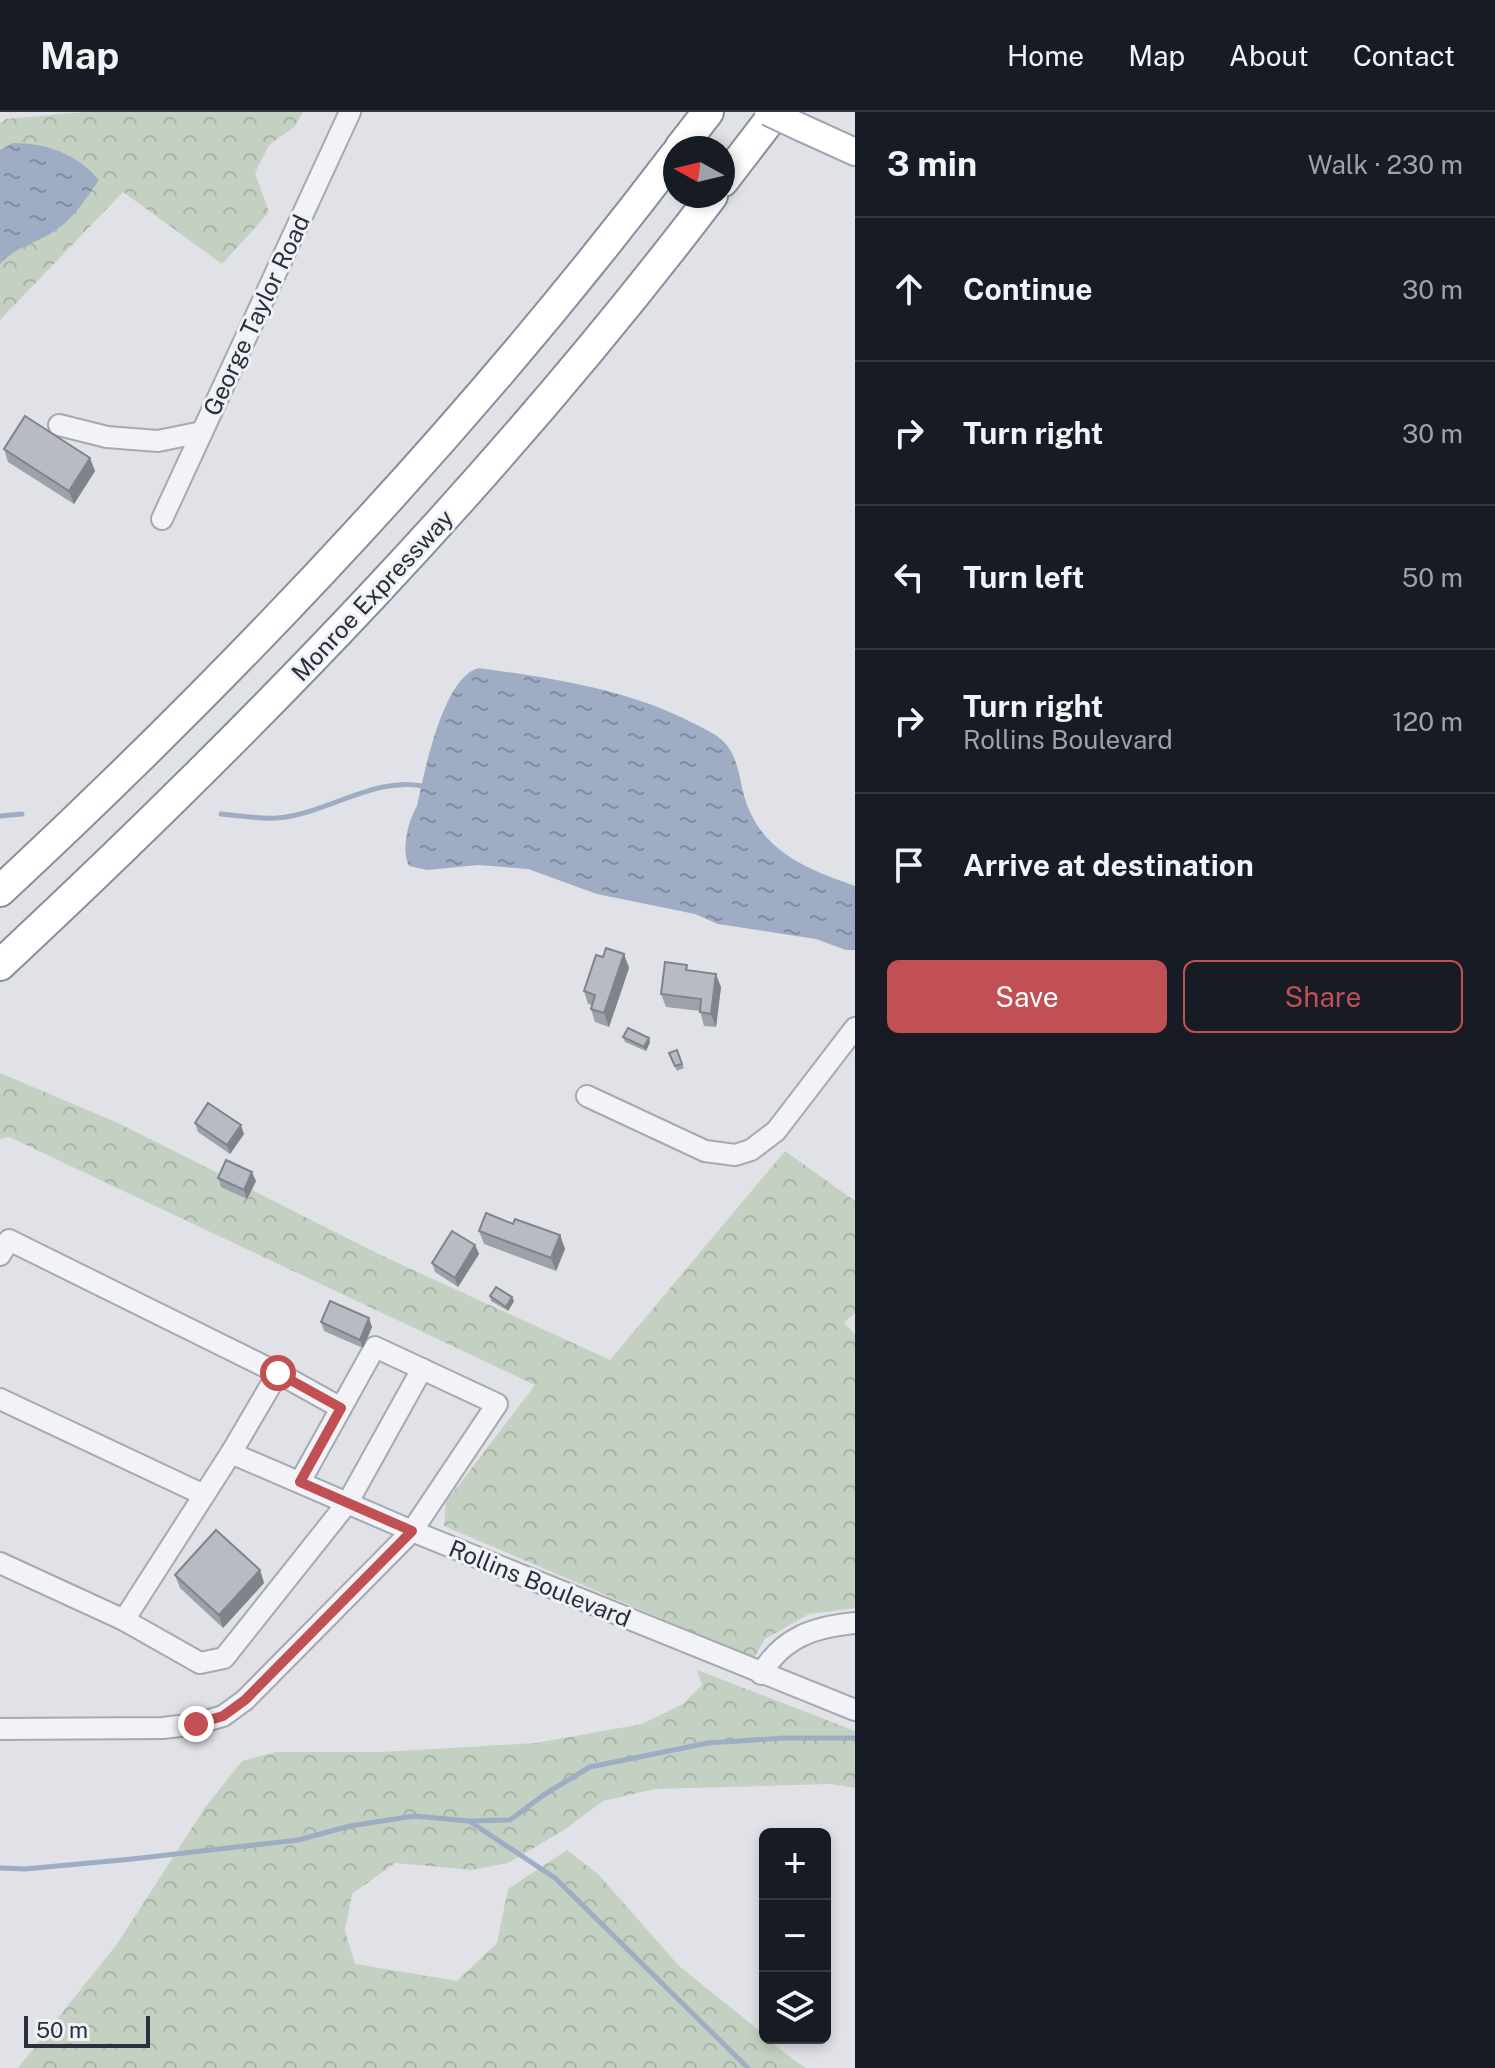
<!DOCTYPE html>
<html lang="en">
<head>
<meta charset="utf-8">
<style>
	body { margin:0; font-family:"Public Sans",sans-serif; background:#20242c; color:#f1f3f6 }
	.controls { position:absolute; right:24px; bottom:24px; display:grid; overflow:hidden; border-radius:12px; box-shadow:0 4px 12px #0003 }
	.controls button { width:72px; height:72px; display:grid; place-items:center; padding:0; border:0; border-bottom:2px solid #363941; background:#171b24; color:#f1f3f6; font:40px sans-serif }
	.compass { position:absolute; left:663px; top:24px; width:72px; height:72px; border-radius:50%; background:#171b24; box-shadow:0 4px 12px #0003; rotate:278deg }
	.scale { position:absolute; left:24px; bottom:20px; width:126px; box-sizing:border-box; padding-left:8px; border:4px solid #2a2f3d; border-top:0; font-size:22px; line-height:28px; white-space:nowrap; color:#2a2f3d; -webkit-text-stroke:6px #eff1f5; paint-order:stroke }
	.stop { position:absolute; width:24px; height:24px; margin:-18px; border:6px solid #c15054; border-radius:50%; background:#fff }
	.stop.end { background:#c15054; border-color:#fff; box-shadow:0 2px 8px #0008 }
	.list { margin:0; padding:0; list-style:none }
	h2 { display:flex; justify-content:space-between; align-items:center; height:104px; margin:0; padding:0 32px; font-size:34px }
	h2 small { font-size:26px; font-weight:400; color:#9ea1a6 }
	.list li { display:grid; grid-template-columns:52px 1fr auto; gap:24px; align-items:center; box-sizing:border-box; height:144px; padding:0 32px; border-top:2px solid #363941 }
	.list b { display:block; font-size:30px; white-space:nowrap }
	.list p { margin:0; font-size:26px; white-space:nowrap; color:#9ea1a6 }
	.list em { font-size:26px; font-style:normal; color:#9ea1a6 }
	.actions { display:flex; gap:16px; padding:24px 32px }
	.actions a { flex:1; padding:18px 0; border:2px solid #c15054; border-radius:12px; text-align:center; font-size:28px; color:#c15054 }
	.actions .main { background:#c15054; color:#fff }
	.icon { flex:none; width:44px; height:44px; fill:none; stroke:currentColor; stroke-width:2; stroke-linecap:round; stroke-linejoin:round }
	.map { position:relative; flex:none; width:855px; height:1956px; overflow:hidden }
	header { display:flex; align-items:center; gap:48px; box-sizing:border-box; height:112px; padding:0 40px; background:#171b24; border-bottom:2px solid #363941 }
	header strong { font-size:38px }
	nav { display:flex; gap:44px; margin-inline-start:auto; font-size:28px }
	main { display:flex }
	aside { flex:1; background:#171b24 }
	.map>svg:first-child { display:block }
</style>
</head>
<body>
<header>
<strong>Map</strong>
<nav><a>Home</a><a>Map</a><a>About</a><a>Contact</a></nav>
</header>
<main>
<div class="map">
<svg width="855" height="1956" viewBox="0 0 855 1956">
	<defs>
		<pattern id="forest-crowns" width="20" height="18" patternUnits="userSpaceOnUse" patternTransform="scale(2)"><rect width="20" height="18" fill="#c4d1c2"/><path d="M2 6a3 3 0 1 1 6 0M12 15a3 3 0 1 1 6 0" fill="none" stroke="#a9b4a8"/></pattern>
		<pattern id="water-ripples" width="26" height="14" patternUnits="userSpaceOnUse" patternTransform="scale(2)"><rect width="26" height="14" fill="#9eacc4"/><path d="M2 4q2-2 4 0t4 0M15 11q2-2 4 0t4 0" fill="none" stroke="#818ca0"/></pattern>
	</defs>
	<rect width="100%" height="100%" fill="#e0e2e7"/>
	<!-- forest -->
	<g fill="url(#forest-crowns)">
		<polygon points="85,0 303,0 294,15 269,33 255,61 269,100 222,152 123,80 0,208 0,11 6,7"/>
		<polygon points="0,961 118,1011 387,1146 610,1248 785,1039 855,1089 855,1201 844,1211 855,1222 855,1496 809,1502 765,1527 754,1546 444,1414 446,1390 535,1273 9,1025 0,1027"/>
		<polygon points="697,1558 855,1619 855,1676 830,1672 655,1677 603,1689 564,1718 508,1751 472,1758 395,1751 352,1782 345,1819 355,1852 457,1869 497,1831 508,1777 567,1738 598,1762 679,1854 765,1923 765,1926 805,1956 18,1956 117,1832 204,1697 242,1649 276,1640 382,1640 536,1631 642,1612 683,1592 702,1573"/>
	</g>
	<!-- water -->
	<g fill="url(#water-ripples)">
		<path d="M13,31c34,0 64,11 86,37 -15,21 -27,42 -51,55 -16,9 -35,14 -48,29v-114z"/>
		<path d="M479,556c72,10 148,21 214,55 10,5 23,11 31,19 15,16 15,37 21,57 17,53 62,70 110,87v64h-9l-30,-11 -98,-15 -23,-10 -98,-20 -69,-25 -50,-4 -51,5 -18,-4c-8,-15 -1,-46 8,-60 7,-32 26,-130 62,-138z"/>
	</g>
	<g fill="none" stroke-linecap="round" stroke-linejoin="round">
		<!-- stream -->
		<g stroke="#9eacc4" stroke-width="5">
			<path d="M221,702c19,2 38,5 56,4 51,-4 99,-44 150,-31"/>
			<polyline points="0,704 22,702"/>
			<polyline points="469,1709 555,1766 748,1956"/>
			<polyline points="0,1756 25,1757 132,1747 298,1728 350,1714 414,1704 469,1709 510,1708 545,1682 590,1655 708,1631 783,1626 854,1626"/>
		</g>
		<!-- minor casing -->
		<g stroke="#a6a9b1" stroke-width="24">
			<g id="minor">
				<polyline points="59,313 107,325 158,329 202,320"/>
				<polyline points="162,407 350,0"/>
				<polyline points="587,984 705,1039 735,1043 751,1038 776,1019 855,916"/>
				<polyline points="0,1143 9,1128 278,1261 231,1341 124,1508 0,1451"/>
				<polyline points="278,1261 341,1296"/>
				<polyline points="0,1287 204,1383"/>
				<polyline points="231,1341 412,1419 497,1292 375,1235 300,1370"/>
				<polyline points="124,1508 200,1551 224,1546 348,1390 422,1257"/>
				<path d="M761,1562c22,-37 53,-47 94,-51"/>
				<polyline points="0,1617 163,1616 196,1612 223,1604 245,1588 412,1419 855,1598"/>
			</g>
		</g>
		<!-- major casing -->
		<g stroke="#a0a5b2" stroke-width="30">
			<polyline id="major" points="800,15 855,40"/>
		</g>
		<!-- highway casing -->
		<g stroke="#898e9d" stroke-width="34">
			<g id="highway">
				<polyline points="680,36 708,0"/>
				<polyline points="723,69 776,0"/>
				<path d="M0,779c244,-227 473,-470 675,-736"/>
				<path d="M0,853c256,-239 500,-490 712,-769"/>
			</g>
		</g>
		<!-- minor -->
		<use href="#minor" stroke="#f2f3f6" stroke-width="20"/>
		<!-- major -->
		<use href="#major" stroke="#fff" stroke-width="26"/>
		<!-- highway -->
		<use href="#highway" stroke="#fff" stroke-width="30"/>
		<!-- major-bridge casing -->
		<g stroke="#a0a5b2" stroke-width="30" stroke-linecap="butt">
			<polyline id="major-bridge" points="768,0 800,15"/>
		</g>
		<!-- major-bridge -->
		<use href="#major-bridge" stroke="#fff" stroke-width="26"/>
	</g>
	<!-- wall -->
	<g fill="#9da1a9">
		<polygon points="4,337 95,359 74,392 8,350"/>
		<polygon points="624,842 629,856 609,915 595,910 591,897 592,893 588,892 584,879 603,845"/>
		<polygon points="689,858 721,875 716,915 704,914 700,899 666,895 661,882"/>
		<polygon points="623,925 650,930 646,939 625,930"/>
		<polygon points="677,938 684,956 677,959 669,941"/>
		<polygon points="195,1011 244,1022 230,1042 198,1020"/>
		<polygon points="218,1066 256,1069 247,1087 221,1075"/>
		<polygon points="513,1112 560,1123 565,1137 556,1159 484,1132 479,1119"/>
		<polygon points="475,1133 479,1142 458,1175 435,1160 432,1151"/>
		<polygon points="490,1184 512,1185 514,1189 508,1199 491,1189"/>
		<polygon points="321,1210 372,1215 363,1236 324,1219"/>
		<polygon points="260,1458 264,1471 223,1516 180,1476 175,1463"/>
	</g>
	<!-- shaded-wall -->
	<g fill="#808389">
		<polygon points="90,346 95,359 74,392 69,379"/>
		<polygon points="624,842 629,856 609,915 604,901"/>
		<polygon points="716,862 721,875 716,915 711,902"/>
		<polygon points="649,926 650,930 646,939 644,935"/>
		<polygon points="241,1013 244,1022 230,1042 227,1033"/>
		<polygon points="252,1060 256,1069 247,1087 244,1078"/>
		<polygon points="560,1123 565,1137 556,1159 551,1146"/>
		<polygon points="475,1133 479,1142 458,1175 455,1166"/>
		<polygon points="512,1185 514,1189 508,1199 506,1195"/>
		<polygon points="369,1206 372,1215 363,1236 360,1228"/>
		<polygon points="260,1458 264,1471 223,1516 219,1503"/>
	</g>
	<!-- building -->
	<g fill="#b7bbc4" stroke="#808389" stroke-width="2">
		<polygon points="25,304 90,346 69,379 4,337"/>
		<polygon points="606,836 624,842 604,901 591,897 595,883 584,879 596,843 603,845"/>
		<polygon points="665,850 687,853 686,858 716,862 711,902 700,900 701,887 661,882"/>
		<polygon points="628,916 649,926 644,935 623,925"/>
		<polygon points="677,938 682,952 675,954 669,941"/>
		<polygon points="208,991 241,1013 227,1033 195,1011"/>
		<polygon points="226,1048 252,1060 244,1078 218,1066"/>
		<polygon points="486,1101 513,1112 515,1107 560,1123 551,1146 479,1119"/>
		<polygon points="452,1119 475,1133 455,1166 432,1151"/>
		<polygon points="496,1175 512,1185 506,1195 490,1184"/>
		<polygon points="330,1189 369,1206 360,1228 321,1210"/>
		<polygon points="216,1418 260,1458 219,1503 175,1463"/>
	</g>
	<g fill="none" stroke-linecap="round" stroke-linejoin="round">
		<!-- route -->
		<polyline stroke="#c15054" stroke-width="10" points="196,1612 223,1604 245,1588 412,1419 300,1370 341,1296 278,1261"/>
	</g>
	<g text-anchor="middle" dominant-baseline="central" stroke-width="6" stroke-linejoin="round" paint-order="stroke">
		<!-- street labels -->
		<g font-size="24" fill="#2a2f3d" stroke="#eff1f5">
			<text transform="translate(256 203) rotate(-65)">George Taylor Road</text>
			<text transform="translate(372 483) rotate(-47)">Monroe Expressway</text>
			<text transform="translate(540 1471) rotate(22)">Rollins Boulevard</text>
		</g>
	</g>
</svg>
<div class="controls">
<button>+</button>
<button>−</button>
<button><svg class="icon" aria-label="layers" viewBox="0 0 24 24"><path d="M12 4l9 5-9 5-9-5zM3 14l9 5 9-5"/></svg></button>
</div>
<svg class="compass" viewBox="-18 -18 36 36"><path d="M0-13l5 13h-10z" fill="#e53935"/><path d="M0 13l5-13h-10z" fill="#9ea1a6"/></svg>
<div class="scale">50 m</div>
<div class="stop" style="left:278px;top:1261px"></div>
<div class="stop end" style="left:196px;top:1612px"></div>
</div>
<aside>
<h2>3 min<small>Walk · 230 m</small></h2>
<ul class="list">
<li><svg class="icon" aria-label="ahead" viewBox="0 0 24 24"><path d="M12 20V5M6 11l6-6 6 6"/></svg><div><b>Continue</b></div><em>30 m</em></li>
<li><svg class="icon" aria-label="right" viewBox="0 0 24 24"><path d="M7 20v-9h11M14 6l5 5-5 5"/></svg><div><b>Turn right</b></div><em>30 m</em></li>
<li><svg class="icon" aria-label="left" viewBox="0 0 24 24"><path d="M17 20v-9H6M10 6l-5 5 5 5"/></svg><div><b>Turn left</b></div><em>50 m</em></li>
<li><svg class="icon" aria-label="right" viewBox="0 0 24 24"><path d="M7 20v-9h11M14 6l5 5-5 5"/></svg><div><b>Turn right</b><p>Rollins Boulevard</p></div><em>120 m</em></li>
<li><svg class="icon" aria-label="arrive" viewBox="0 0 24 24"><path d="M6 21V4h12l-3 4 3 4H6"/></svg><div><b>Arrive at destination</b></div></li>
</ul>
<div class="actions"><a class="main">Save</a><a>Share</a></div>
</aside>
</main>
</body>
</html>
